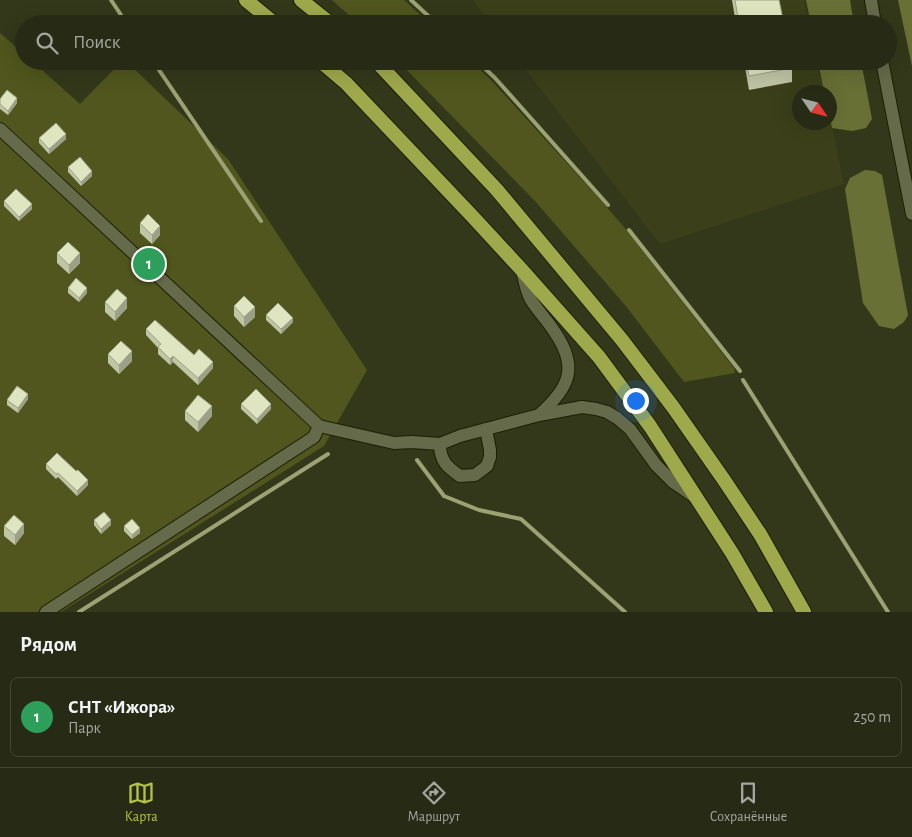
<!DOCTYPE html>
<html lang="ru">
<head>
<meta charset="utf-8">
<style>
	body { margin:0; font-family:"Alegreya Sans",sans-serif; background:#333622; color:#f1f3f6 }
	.compass { position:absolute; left:792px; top:85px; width:45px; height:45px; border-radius:50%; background:#272a14; box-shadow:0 5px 20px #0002; rotate:125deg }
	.you { position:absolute; left:635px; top:400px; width:18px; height:18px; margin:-12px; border:4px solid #fff; border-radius:50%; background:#1a73e8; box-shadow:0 0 0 8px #1a73e833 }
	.badge { display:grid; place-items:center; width:32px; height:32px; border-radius:50%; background:#b5c249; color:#fff; font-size:16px; font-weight:700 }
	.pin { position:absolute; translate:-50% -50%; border:2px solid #fff; box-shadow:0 1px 5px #0006 }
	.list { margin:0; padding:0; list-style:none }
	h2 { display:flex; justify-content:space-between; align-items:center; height:65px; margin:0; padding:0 20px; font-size:21px }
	h2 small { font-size:16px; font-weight:400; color:#a4a7a0 }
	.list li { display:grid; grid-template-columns:32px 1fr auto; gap:15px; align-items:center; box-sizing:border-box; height:80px; margin:0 10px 10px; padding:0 10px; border:1px solid #434634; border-radius:8px }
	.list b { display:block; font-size:19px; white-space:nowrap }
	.list p { margin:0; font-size:16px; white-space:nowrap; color:#a4a7a0 }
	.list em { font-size:16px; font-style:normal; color:#a4a7a0 }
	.icon { flex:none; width:28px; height:28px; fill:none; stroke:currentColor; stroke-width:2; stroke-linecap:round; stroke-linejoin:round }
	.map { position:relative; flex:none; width:912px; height:612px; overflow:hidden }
	.search { position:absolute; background:#272a14; box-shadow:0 5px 20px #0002; left:15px; right:15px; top:15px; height:55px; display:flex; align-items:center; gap:12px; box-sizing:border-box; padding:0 18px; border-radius:28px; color:#a4a7a0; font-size:19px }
	.sheet { height:155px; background:#272a14 }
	nav { display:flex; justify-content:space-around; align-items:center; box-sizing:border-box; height:70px; border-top:1px solid #434634; background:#272a14; font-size:14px; color:#a4a7a0 }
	nav a { display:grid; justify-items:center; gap:2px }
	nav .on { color:#b5c249 }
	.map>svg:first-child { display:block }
</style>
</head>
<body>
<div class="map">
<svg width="912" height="612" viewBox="0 0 912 612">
	<rect width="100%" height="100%" fill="#34381a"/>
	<!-- built -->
	<g fill="#3b401a">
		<polygon points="473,0 804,0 809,24 490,24"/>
		<polygon points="519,61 817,61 824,92 800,92 800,122 830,122 830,117 844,184 660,244"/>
	</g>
	<!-- green -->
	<g fill="#50561d">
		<polygon points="332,0 404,0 430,24 359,24"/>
		<polygon points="0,33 24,54 24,61 32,61 80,104 122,61 126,61 228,159 367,370 324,446 61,612 0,612"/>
		<polygon points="398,61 471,61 490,79 597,196 624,227 734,368 735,373 684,382 625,305 535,201"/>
	</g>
	<!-- forest -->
	<g fill="#697035">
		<polygon points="806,0 850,0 854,24 811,24"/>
		<polygon points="898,0 912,0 912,66"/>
		<polygon points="818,61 861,61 872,119 866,128 852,131 832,128 830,117 830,92 824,92"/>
		<polygon points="865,170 875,171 882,175 908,315 904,322 894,329 879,326 863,303 845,189 850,178"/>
	</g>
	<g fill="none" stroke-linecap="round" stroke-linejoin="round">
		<!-- stream -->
		<g stroke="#9ca273" stroke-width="4">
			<polyline points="111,0 127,24"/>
			<polyline points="411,0 437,24"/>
			<polyline points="153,61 261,221"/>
			<polyline points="477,61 495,78 608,205"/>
			<polyline points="629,230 740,371"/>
			<polyline points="743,380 888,612"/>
			<polyline points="417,460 444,496 479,510 521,519 625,612"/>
			<polyline points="79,612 328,454"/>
		</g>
		<!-- minor casing -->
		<g stroke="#1c1f02" stroke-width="14">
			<g id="minor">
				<polyline points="0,129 319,426 394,443 412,442 440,444 460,436 539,415 582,407 596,409 607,412 617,418 630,429 656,465 673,482 695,497"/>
				<path d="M522,270c2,9 4,21 9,30 7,11 16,20 23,31 25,36 16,56 -15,84"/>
				<path d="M440,444c0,17 7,23 20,32l15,-1 12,-9 3,-9v-7l-4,-21"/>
				<polyline points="46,612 314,437 319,426"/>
			</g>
		</g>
		<!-- tertiary casing -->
		<g stroke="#1c1f02" stroke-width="14">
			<g id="tertiary">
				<polyline points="871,0 875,24"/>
				<polyline points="882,61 912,214"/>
			</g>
		</g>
		<!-- trunk casing -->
		<g stroke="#1c1f02" stroke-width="16">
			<g id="trunk">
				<polyline points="246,0 275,24"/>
				<polyline points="301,0 331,24"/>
				<polyline points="320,61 346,83 473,217 521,269 599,357 650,426 732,553 766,612"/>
				<polyline points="376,61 497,190 622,340 673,407 724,480 760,534 804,612"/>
			</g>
		</g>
		<!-- minor -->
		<use href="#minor" stroke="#656a4a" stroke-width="12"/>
		<!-- tertiary -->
		<use href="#tertiary" stroke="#656a4a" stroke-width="12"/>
		<!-- trunk -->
		<use href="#trunk" stroke="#9ea94c" stroke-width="14"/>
	</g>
	<!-- wall -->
	<g fill="#c0c5a6">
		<polygon points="732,0 779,0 784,24 736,24"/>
		<polygon points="744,61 791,61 792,68 792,82 749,90"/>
		<polygon points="0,99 17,103 8,115 0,109"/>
		<polygon points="39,138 66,139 49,154 39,143"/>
		<polygon points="68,167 92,176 81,186 68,172"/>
		<polygon points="4,201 32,209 19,221 4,206"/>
		<polygon points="140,223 160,235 152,244 140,233"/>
		<polygon points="57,253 80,263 69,274 57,263"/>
		<polygon points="68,288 87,293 79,302 68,293"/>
		<polygon points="105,302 127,308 115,321 105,312"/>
		<polygon points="234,306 255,317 244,327 234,316"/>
		<polygon points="266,315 293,322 281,334 266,320"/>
		<polygon points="146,329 194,355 213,368 198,385 173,362 170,365 158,354 158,348 146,335"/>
		<polygon points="108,354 132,361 119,374 108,363"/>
		<polygon points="28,399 18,413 7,405 7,400"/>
		<polygon points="241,404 271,409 257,424 241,409"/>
		<polygon points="185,411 212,416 198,432 185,420"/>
		<polygon points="46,464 88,485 77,496 58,477 56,479 46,469"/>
		<polygon points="94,520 111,525 101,534 94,525"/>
		<polygon points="4,526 24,533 15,545 4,536"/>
		<polygon points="124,526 140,533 132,539 124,531"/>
	</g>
	<!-- shaded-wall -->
	<g fill="#9ca087">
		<polygon points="17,98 17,103 8,115 8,111"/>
		<polygon points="66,134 66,139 49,154 49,149"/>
		<polygon points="92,171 92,176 81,186 81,182"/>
		<polygon points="32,204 32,209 19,221 19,217"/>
		<polygon points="160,226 160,235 152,244 152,235"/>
		<polygon points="80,253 80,263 69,274 69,265"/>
		<polygon points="87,288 87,293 79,302 79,298"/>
		<polygon points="127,298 127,308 115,321 115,312"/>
		<polygon points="255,307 255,317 244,327 244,317"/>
		<polygon points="293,318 293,322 281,334 281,329"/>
		<polygon points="132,351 132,361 119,374 119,365"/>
		<polygon points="173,356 173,362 170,365 170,359"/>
		<polygon points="213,362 213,368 198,385 198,378"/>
		<polygon points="28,394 28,399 18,413 18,408"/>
		<polygon points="271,404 271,409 257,424 257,419"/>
		<polygon points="212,406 212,416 198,432 198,422"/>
		<polygon points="88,480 88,485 77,496 77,491"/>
		<polygon points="111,520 111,525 101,534 101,529"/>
		<polygon points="24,524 24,533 15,545 15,535"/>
		<polygon points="140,528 140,533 132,539 132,535"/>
	</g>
	<!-- building -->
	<g fill="#dfe5c1" stroke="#9ca087">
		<polygon points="735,0 779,0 784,24 739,24"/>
		<polygon points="746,61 791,61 792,68 749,76"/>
		<polygon points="7,90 17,98 8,111 0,104 0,99"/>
		<polygon points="56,123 66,134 49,149 39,138"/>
		<polygon points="80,157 92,171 81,182 68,167"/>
		<polygon points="16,189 32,204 19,217 4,201"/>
		<polygon points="148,214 160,226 152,235 140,223"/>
		<polygon points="68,242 80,253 69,265 57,253"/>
		<polygon points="76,278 87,288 79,298 68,288"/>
		<polygon points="117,289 127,298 115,312 105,302"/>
		<polygon points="244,296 255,307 244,317 234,306"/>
		<polygon points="278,303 293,318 281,329 266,315"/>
		<polygon points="155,320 194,355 199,349 213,362 198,378 173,356 170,359 158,347 161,344 146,329"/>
		<polygon points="121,341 132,351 119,365 108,354"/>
		<polygon points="17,386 28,394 18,408 7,400"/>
		<polygon points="256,389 271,404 257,419 241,404"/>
		<polygon points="198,395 212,406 198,422 185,411"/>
		<polygon points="57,453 76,471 78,470 88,480 77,491 58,473 56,474 46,464"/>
		<polygon points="104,512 111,520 101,529 94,520"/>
		<polygon points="14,515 24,524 15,535 4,526"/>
		<polygon points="132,519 140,528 132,535 124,526"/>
	</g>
</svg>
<svg class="compass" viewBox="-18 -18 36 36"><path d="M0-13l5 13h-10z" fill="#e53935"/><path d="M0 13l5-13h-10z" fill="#a4a7a0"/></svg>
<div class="you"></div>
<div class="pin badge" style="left:149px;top:264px;background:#2e9e5b">1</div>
<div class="search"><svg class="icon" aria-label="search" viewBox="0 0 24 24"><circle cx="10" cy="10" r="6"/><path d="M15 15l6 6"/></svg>Поиск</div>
</div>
<section class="sheet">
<h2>Рядом<small></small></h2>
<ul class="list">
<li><span class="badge" style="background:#2e9e5b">1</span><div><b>СНТ «Ижора»</b><p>Парк</p></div><em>250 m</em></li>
</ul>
</section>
<nav>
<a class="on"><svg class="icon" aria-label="map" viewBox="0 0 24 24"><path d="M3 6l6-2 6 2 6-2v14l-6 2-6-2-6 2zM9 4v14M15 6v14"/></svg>Карта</a>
<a><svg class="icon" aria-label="directions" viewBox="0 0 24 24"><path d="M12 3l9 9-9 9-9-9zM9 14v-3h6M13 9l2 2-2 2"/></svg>Маршрут</a>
<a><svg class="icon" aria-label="saved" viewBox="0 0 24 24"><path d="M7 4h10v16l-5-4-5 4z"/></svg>Сохранённые</a>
</nav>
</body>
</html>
